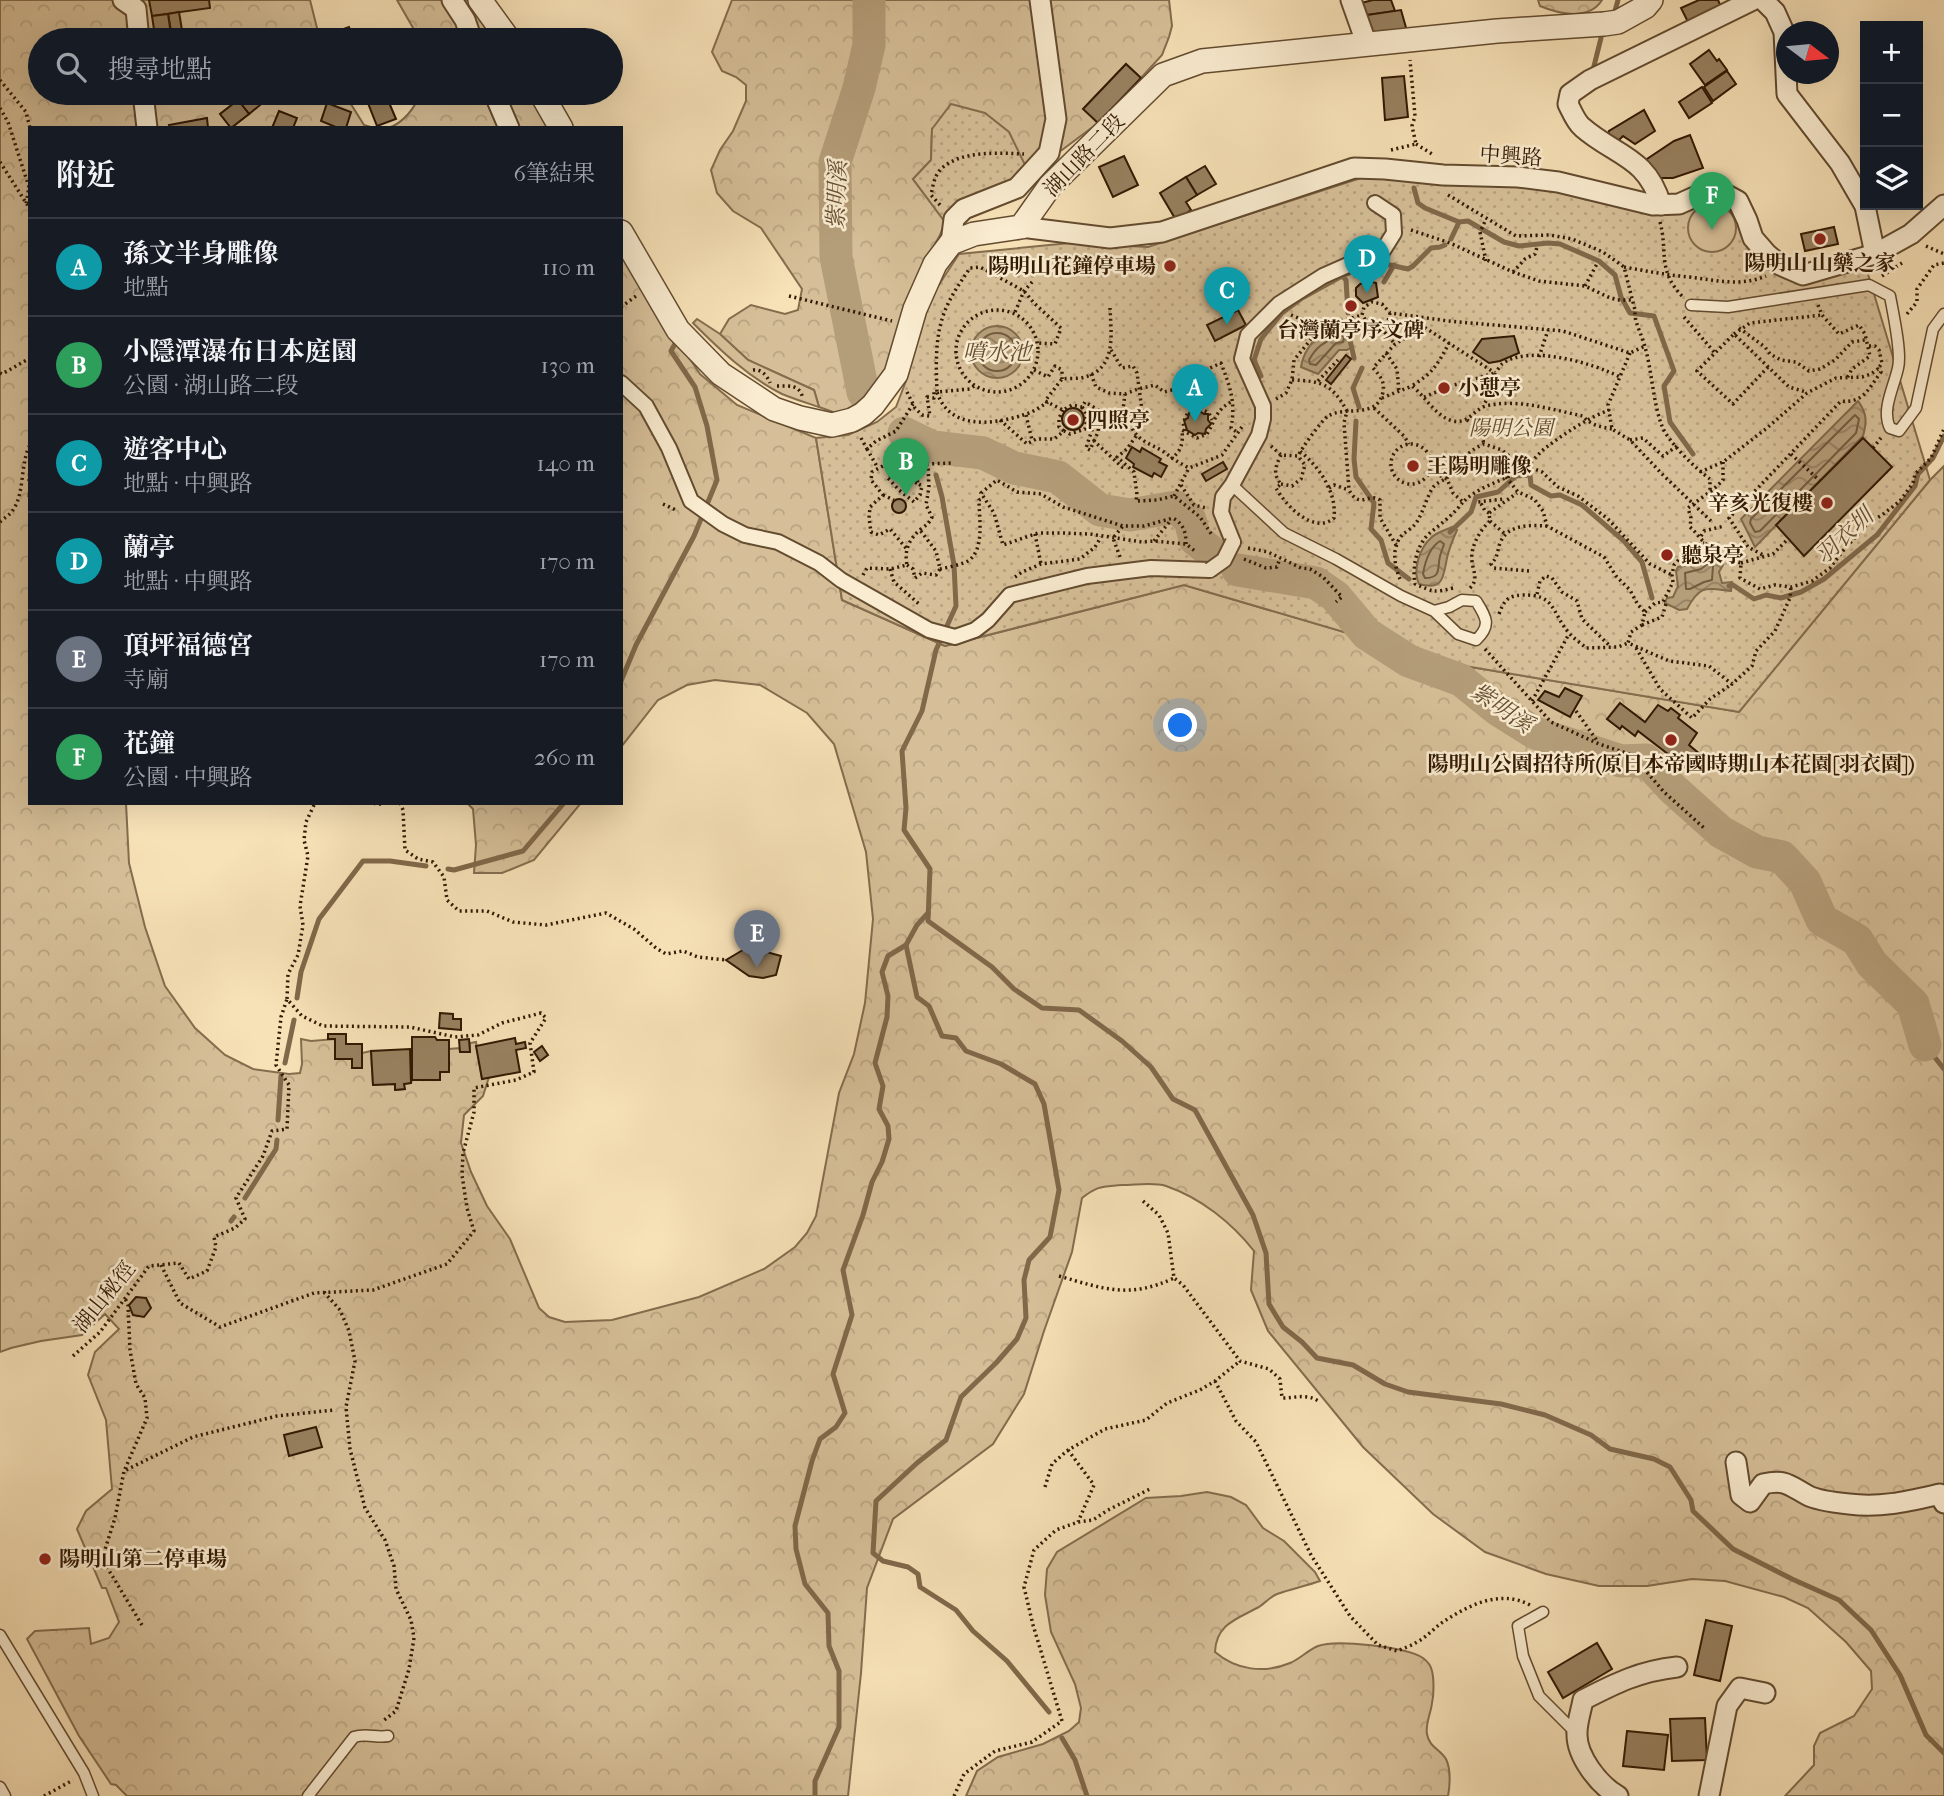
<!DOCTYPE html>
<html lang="zh-TW">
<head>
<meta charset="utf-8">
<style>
	body { margin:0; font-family:"IM FELL French Canon","Noto Serif TC",serif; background:#20242c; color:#f1f3f6 }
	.controls { position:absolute; right:21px; top:21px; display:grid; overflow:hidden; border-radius:0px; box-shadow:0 7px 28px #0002 }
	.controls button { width:63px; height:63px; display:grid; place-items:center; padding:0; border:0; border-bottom:2px solid #363941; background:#171b24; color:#f1f3f6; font:35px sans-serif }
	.compass { position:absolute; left:1776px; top:21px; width:63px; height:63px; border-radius:50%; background:#171b24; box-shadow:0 7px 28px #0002; rotate:106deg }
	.you { position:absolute; left:1181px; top:726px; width:24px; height:24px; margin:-18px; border:5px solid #fff; border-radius:50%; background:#1a73e8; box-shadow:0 0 0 10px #1a73e833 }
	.badge { display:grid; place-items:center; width:46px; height:46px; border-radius:50%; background:#7c3aed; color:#fff; font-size:23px; font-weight:700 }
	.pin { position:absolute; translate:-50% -58px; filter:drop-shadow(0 2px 4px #0008) }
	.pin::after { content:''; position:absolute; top:37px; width:24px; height:21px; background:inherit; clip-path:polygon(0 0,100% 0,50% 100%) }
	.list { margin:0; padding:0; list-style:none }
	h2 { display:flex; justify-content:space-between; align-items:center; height:91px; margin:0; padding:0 28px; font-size:30px }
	h2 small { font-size:23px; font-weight:400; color:#9ea1a6 }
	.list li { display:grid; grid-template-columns:46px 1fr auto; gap:21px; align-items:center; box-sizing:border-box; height:98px; padding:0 28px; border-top:2px solid #363941 }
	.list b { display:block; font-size:26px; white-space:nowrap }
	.list p { margin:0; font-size:23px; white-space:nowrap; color:#9ea1a6 }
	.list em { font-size:23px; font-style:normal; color:#9ea1a6 }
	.icon { flex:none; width:38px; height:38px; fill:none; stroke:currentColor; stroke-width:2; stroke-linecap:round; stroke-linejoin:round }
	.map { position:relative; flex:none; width:1944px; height:1796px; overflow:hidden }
	.search { position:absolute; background:#171b24; box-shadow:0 7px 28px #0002; left:28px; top:28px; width:595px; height:77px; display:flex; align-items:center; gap:18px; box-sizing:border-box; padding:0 24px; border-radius:38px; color:#9ea1a6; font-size:26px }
	.panel { position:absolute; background:#171b24; box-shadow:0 7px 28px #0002; left:28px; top:126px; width:595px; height:679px; border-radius:0px }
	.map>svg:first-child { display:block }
</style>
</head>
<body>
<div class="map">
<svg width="1944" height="1796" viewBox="0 0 1944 1796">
	<defs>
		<pattern id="forest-crowns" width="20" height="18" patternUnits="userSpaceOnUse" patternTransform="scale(1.75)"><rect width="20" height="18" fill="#d6bf98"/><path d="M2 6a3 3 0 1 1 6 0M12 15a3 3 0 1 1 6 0" fill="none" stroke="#b8a481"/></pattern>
		<pattern id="park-dots" width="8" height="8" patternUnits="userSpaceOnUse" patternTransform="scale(1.75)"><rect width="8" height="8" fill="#d6bf98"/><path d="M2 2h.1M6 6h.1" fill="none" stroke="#b8a481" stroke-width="1.8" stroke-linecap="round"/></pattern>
		<pattern id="water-waves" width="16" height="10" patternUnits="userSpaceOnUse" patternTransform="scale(1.75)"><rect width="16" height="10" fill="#b49d79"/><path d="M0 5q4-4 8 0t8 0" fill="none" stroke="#937f61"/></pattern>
	</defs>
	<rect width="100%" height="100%" fill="#f7e1b7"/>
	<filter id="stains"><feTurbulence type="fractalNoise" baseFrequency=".00286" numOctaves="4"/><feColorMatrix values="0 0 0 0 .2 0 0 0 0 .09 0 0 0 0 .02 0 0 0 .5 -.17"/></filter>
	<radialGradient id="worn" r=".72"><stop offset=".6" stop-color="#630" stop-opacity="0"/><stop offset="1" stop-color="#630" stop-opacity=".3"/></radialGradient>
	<!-- forest -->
	<g fill="url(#forest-crowns)" stroke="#846c4d" stroke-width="2">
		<path d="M0,0h310l10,40h-280v53h304l20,32 10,3h-344v358l-2,10h2v307h96l3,60 16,64 20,59 30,42 30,27 28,14 36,5 11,-1 2,-9 -1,-25 10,2 24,-2v19l17,1v9h9l1,-15 9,-2 2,34 22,-1 1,6 8,-1v-5l7,-1 1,-3h28v-8h9v-23l11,-1 1,4h9v-9l6,-1 6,37 7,-2 -6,19 -19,19 -3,28 10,29 16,34 23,33 29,69 10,9 16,5 47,-2 87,-23 65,-28 31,-22 12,-14 9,-17 23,-123 15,-39 11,-51 8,-84 -7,-67 -32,-108 -27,-31 -47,-28 -45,-5 -28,5 -29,15 -37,47v-492l79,119 37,31 79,33 26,162 103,46 239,-61 269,79 286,48 191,-232 14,-14v1330h-159l29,-31v-19l6,-13 34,-17 18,-27 -1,-18 -25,-29 -38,-34 -24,-11 -59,-16 -33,-2 -45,7h-48l-53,-12 -61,-22 -52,-38 -70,-67 -95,-116 -17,-41 3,-39c-22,-28 -53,-53 -88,-65 -12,-4 -30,-1 -44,-1 -20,2 -23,0 -40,13l-10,54 -28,79 -20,63 -31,50 -100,75 -26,69 -6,85 -13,123h-721l-11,-11 -5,-1 -32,-48 -52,-97 8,-8 54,-3 2,16 18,-6 10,-16 -13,-34h-4l-25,-59 9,-18 26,-22 -6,-69 -18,-45 7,-23 24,-23 -14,-15 -23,21 -41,6 -30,7 -11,4z"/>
		<polygon points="397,0 473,0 501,40 420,40"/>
		<polygon points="732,0 1169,0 1172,26 1169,37 1162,55 1141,78 1126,64 1084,108 1098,123 1062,150 1027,169 932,129 931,160 913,179 945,222 940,235 923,266 892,362 860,406 844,413 833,412 819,407 814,390 748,360 720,334 729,319 751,305 785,314 798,310 802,289 761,228 733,211 717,193 711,170 720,150 733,131 746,101 746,85 736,77 722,71 712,52"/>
		<path d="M1538,0h64c-13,21 -43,14 -62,6z"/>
		<path d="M419,93h114l18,35h-163c14,-4 29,-21 31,-35z"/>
		<polygon points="467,803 581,803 534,860 502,873 474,873 476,845 473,809"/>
		<path d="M1207,1492l24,5 15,8 17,23 21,13 31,31 5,9c-14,5 -29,8 -43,13 -7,3 -12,9 -18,13 -22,12 -43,17 -44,45 21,18 49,22 75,11 10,-4 18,-13 28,-17 18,-7 89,1 105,12 4,3 8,8 9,13 2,8 2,23 0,32 -1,10 -7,21 -5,31 2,13 13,15 19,25 5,10 4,27 2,37h-482l11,-25 21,-14 45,-13 26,-13 10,-9 2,-14 -6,-24 -24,-52 -6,-37 2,-26 10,-17 89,-54 35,-2z"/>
	</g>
	<!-- park -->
	<g fill="url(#park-dots)" stroke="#846c4d" stroke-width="2">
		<polygon points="951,104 985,113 1009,132 1027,169 1013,184 945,222 913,179 931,160 932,129"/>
		<polygon points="1364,177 1545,187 1653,215 1674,214 1705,200 1724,201 1739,213 1786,276 1865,264 1930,480 1739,712 1453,664 1184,585 945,646 842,600 816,438 848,435 877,422 896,407 906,381 929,300 959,254 1070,243 1148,247"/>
	</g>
	<!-- garden -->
	<g fill="#d6bf98" stroke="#846c4d" stroke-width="2">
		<circle cx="1712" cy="228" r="24"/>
		<path d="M697,319l23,15 28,26 66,30 5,17c-12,-4 -25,-8 -37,-13 -34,-17 -62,-44 -89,-71z"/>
	</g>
	<!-- water -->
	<g fill="url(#water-waves)" stroke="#806849" stroke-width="2">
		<path d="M1343,325l7,3 1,20 -4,2h-8l-21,24 -17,-7c2,-13 10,-26 21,-33 6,-4 15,-6 21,-9z"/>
		<circle cx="997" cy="352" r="26"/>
		<path d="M1858,401c9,12 9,21 5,35l-108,111 -14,-28z"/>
		<path d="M1452,527l5,3c-4,9 -8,19 -10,28 -4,19 -3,33 -28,26 -7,-14 1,-37 13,-47 5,-5 14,-7 20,-10z"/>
		<path d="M1710,554l5,1 8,10 -4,7 3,11 10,-1 -1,9c-26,-3 -31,-6 -44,18l-8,1 -14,-7 2,-5 6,-1 5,-11 -2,-15 2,-4 20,-4z"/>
	</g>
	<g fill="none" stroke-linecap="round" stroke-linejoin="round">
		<!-- shore -->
		<g stroke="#735b3e" stroke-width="2">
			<circle cx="997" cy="352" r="19"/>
			<path d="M1340,335l4,2 -1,5 -7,1 -20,22 -6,-1 -1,-4c9,-16 17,-18 31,-25z"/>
			<polygon points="1855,415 1859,419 1856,433 1760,531 1755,532 1750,523 1751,519"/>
			<path d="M1440,541l4,3c-1,4 -3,8 -4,12 -3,12 2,22 -15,22l-2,-4c2,-12 6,-26 17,-33z"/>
			<polygon points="1709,563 1713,566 1712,580 1704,582 1690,589 1686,589 1685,573 1701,569"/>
		</g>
		<!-- stream -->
		<g stroke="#806849" stroke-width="5">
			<polyline points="1615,11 1618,0"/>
			<polyline points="1592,74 1601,38"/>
			<polyline points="1414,188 1418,203 1425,208 1459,222 1468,221 1504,242 1519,246 1548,243 1560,244 1599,261 1615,275 1621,297 1630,313 1654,316 1674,371 1664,386 1670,422 1693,454"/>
			<polyline points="1451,239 1459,222"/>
			<polyline points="1384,282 1394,265"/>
			<polyline points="1348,313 1346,280 1342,276 1376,262 1408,269 1413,266 1431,248 1440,247 1445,245"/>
			<polyline points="1350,340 1354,358"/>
			<polyline points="1261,376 1254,360 1261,339 1282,313 1302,298 1342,276"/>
			<polyline points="1359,407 1353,388 1362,368"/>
			<polyline points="1356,421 1354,459 1356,477 1374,503 1371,529 1381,540 1388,563 1409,579"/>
			<polyline points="933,447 934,452"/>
			<polyline points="936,475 942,497 954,565 956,606 936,650 922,711 902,751 906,808 904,830 930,869 928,921 992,967 1014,989 1042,1008 1079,1010 1122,1041 1151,1067 1173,1099 1195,1110 1253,1215 1266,1253 1269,1304 1283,1327 1302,1342 1317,1358 1353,1365 1385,1384 1408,1392 1501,1404 1545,1415 1591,1435 1610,1449 1654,1459 1670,1467 1691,1500 1693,1511 1733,1549 1792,1579 1839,1600 1871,1630 1900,1675 1926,1735 1944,1753"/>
			<polyline points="1450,532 1471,512 1476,497 1498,492 1516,476 1530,475 1531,485 1551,496 1560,495 1582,505 1624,541 1642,562 1652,598"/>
			<polyline points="1729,586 1733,585 1754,599 1766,595 1781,598 1801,592 1824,579 1877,535 1915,486 1918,474 1933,458 1944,436"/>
			<polyline points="621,681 636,645 694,536 717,480 707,426 695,387 671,351 676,342"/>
			<polyline points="448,869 454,870 523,851 564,803"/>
			<polyline points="906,945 917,997 929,1006 942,1036 956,1038 966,1051 1001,1064 1035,1084 1044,1104 1059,1190 1050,1237 1029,1260 1024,1280 1026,1318 1017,1339 996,1363 961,1397 946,1440 917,1463 876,1501 873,1553 883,1561 908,1567 918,1574 920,1587 956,1610 973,1631 1007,1661 1049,1712"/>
			<polyline points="297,998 301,972 319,919 363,861 390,861 426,866"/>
			<polyline points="1925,1045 1944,1069"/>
			<polyline points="285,1063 294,1020"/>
			<polyline points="278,1120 281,1076"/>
			<polyline points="245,1198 276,1149 277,1140"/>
			<polyline points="231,1221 234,1217"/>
			<polyline points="1062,1738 1075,1760 1087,1796"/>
			<polyline points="815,1796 815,1781 839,1727 839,1671 829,1646 828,1613 805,1584 796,1549 795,1526 812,1461 820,1439 836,1427 845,1413 833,1374 852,1315 843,1270 863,1215 872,1182 882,1162 889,1139 888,1126 879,1109 883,1086 875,1063 887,1017 888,996 882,972 888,956 906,945 917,925 928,913"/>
		</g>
		<!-- river -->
		<g stroke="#b49d79" stroke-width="33">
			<polyline points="863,392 836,257 835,162 859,88 869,45 869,0"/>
			<polyline points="904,433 933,447 983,453 1014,468 1058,477 1100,510 1130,515 1176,507 1190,520 1195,539 1210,551"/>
			<polyline points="1238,570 1316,583 1335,596 1367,634 1409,661 1461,680 1497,709 1535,733 1621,761 1646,760 1673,789 1721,832 1757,852 1782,857 1805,882 1822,920 1857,940 1872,964 1913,1004 1925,1045"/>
		</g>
	</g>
	<!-- building -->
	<g fill="#988160" stroke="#321902" stroke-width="2">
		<polygon points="149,0 209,0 210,8 152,16"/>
		<polygon points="1373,0 1391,0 1395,11 1367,15 1361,3"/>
		<polygon points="1699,0 1718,0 1722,9 1689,24 1681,8"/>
		<polygon points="1401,10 1407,31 1370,34 1367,15"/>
		<polygon points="179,12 182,30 171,31 168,14"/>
		<polygon points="168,14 171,34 155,36 152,16"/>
		<polygon points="349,27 354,40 335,40 332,33"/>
		<polygon points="184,34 185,40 174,40 174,35"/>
		<polygon points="1709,50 1717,61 1719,59 1727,70 1705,85 1690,64"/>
		<polygon points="1126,64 1141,78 1098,123 1083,109"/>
		<polygon points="1727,71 1736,84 1713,101 1704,87"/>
		<polygon points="1404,76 1408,117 1385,120 1382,78"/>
		<polygon points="1702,87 1712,103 1689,118 1679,102"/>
		<polygon points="232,93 258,93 265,101 249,114"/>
		<polygon points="258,93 271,93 273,95 265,101"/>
		<polygon points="364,93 385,93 396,119 377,126"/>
		<polygon points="238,100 249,114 231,128 220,114"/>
		<polygon points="327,103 351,112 346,128 338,128 321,121"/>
		<polygon points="1644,110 1655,131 1635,144 1623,136 1616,143 1607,136 1609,131"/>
		<polygon points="279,111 297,118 293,128 272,128"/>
		<polygon points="207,118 208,128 170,128 169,125"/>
		<polygon points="1690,135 1703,168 1673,178 1657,178 1644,161 1674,141"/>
		<polygon points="1124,156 1138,185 1113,197 1099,167"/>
		<polygon points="1205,166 1216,184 1197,195 1186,177"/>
		<polygon points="1186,177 1197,195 1186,202 1191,210 1176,220 1160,193"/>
		<polygon points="1834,227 1838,244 1805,251 1801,234"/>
		<polygon points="1369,281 1376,283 1378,297 1363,303 1356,296 1356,288 1360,284"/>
		<polygon points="1238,310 1246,325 1215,341 1207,325"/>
		<polygon points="1514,336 1519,353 1500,361 1489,363 1473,352 1482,339"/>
		<polygon points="1346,355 1351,359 1331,384 1326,380"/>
		<circle cx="1444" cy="388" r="7"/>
		<circle cx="1073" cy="419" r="11"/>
		<polygon points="1198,410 1204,414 1208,414 1208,420 1211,424 1206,429 1205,434 1198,433 1195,435 1187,430 1184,420 1188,418 1189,413"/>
		<polygon points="1863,438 1892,467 1804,556 1776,525"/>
		<polygon points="1132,447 1140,452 1142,448 1161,459 1159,462 1167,466 1161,477 1154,473 1152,477 1133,467 1134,464 1126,458"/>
		<polygon points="1223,462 1227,469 1206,481 1202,474"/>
		<circle cx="899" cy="506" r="7"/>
		<circle cx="1667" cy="555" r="7"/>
		<polygon points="1565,688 1582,696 1570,717 1538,700 1545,691 1559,697"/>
		<polygon points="1620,703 1645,722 1658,705 1668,711 1671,708 1680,715 1678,718 1697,733 1689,745 1701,755 1690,771 1638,731 1635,736 1622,726 1620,729 1607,719"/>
		<polygon points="748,947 781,956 776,975 763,978 749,976 726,960"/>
		<polygon points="440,1013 453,1014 453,1019 461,1019 461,1030 439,1028"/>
		<polygon points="328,1034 346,1034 346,1044 362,1044 362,1068 352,1068 352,1059 335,1059 335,1039 328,1039"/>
		<polygon points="412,1037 435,1037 437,1040 449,1040 449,1072 440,1072 440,1080 412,1080"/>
		<polygon points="515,1038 516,1044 525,1042 526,1048 516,1050 520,1072 482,1079 476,1046"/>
		<polygon points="469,1039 470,1052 460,1052 459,1040"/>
		<polygon points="542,1046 548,1055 540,1061 534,1052"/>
		<polygon points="410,1049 411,1083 404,1084 405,1089 395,1090 395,1084 373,1085 371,1051"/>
		<polygon points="136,1297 146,1298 151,1308 144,1317 133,1315 129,1305"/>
		<polygon points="316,1427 322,1447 289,1456 284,1435"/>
		<polygon points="1706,1620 1732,1626 1720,1681 1694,1675"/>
		<polygon points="1597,1643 1612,1669 1563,1698 1548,1672"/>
		<polygon points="1705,1718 1707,1760 1672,1761 1670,1719"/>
		<polygon points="1627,1731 1668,1735 1664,1770 1623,1766"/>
	</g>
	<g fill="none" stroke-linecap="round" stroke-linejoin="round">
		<!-- service casing -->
		<g stroke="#634b2f" stroke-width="13">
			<g id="service">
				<path d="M1691,305l37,2 141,-22 21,11c3,17 12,57 8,72 -4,19 -17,42 -8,60l9,3 17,-23 17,-79 11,-15"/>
				<path d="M1232,485l52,48 52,26 65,37 33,15 24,23 18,6c16,-15 10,-23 0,-39l-14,-1 -13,7 -15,4"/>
				<polyline points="1543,1612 1518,1626 1523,1656 1539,1696 1575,1732"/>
				<polyline points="0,1635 84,1773 93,1796"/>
				<polyline points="0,1787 5,1796"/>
				<path d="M308,1796l46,-59c12,-4 22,1 34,-1"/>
			</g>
		</g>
		<!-- pedestrian casing -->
		<g stroke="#634b2f" stroke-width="18">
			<g id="pedestrian">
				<polyline points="621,383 646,406 669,448 691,501 723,524 745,535 778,542 819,563 841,580 929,630 955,637 975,630 988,620 1010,595 1087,576 1151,568 1210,570"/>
				<polyline points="1233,542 1221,512 1223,497 1232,485 1259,435 1263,419 1263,406 1242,359 1248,335 1279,304 1323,276 1384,249 1394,233 1393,215 1375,203"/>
			</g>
		</g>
		<!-- minor casing -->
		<g stroke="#634b2f" stroke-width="23">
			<g id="minor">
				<polyline points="123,0 136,9 139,40"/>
				<polyline points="452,0 465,20 472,40"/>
				<polyline points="1351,0 1367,45"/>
				<polyline points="1763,0 1775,12 1784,32 1787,94 1840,163 1865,206 1875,254"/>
				<polyline points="143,93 147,128"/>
				<polyline points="494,93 509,128"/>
				<path d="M1661,205c-14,-49 -46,-49 -79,-78 -6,-5 -10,-15 -14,-23l2,-10 20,-14 163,-80"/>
				<polyline points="1021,227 1110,238 1162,232 1354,168 1385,169 1443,175 1518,177 1558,182 1653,205 1679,204 1708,191 1725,194 1738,201 1747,220 1753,238 1767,254 1780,265 1803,275 1875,254 1911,234 1944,205"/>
				<polyline points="951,243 954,219 964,209 1017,188 1049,153 1056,119 1040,0"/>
				<path d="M1736,1462l5,33 9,7 13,-18c22,-5 26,1 44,11 9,5 32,8 42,9 33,4 60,-3 91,-10l4,9"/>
				<path d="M1618,1796c-19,-11 -42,-40 -41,-63 0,-11 4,-22 6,-33 33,-17 57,-29 94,-33"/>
				<polyline points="1709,1796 1727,1706 1740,1688 1765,1693"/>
			</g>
		</g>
		<!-- tertiary casing -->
		<g stroke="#634b2f" stroke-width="26">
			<g id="tertiary">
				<polyline points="480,0 509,40"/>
				<polyline points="541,93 561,128"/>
				<polyline points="621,232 678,330 721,374 774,409 800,418 832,425 852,420 863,414 873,405 896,374 915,309 935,264 951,243 974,234 1021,227 1050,186 1163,75 1202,61 1497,31 1604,24 1618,22 1645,7 1651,0"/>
			</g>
		</g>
		<!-- path -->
		<g stroke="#321902" stroke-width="3.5" stroke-dasharray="2 3.5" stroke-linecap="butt">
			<polyline points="0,80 26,112 30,128"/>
			<polyline points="0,108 8,122 29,187 26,204"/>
			<polyline points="1416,144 1432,154"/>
			<polyline points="1391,150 1416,144 1412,126 1415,116 1410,60"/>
			<polyline points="0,162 30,209"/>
			<path d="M1448,195l68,41 34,-1 22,4 31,13 21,15 11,43c-1,13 7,24 10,37 7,24 8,56 17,79 6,16 34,43 48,53v11"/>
			<path d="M940,205l-9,-10c2,-9 3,-19 10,-26 20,-19 57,-16 83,-15"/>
			<path d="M1660,222c8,29 -3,48 22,74"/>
			<polyline points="1411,230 1450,243 1513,272 1539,281 1585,286 1608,297 1617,300 1631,300"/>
			<polyline points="1926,246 1944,254"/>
			<polyline points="1486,261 1480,232 1486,219"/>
			<path d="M1624,267c22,4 43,8 65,10 27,3 51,10 77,-1"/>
			<polyline points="1513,272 1525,259 1535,254 1537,247"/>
			<polyline points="1882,276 1902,263"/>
			<polyline points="1585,286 1598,262"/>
			<polyline points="789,296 892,321"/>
			<polyline points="1818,305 1822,315 1839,334 1859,325 1865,334 1870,356 1852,369 1847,378"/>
			<polyline points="621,307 636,296"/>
			<path d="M1110,308c1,25 7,60 -25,69 -6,2 -16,1 -23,2l-17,22 18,9 9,-5 10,2 3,-5 15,9 17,5 6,-6 2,-16"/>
			<circle cx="997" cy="351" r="41"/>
			<polyline points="1015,312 1024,291 1033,281"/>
			<polyline points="1390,313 1387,325 1381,328 1370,326 1362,315 1364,307 1372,302 1382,304 1390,313 1448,321 1563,331 1630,353 1645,346"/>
			<polyline points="1907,314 1917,302 1917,289 1934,265 1944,263"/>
			<polyline points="1291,315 1321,327"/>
			<polyline points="1684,317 1715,353"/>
			<path d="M1387,325l10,3 27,-1 71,46c1,-1 6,-8 7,-9 26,-20 91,-1 118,13"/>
			<polyline points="1381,328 1395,344"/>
			<polyline points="1739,328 1765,347 1770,354 1781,360 1796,362 1809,371 1820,369 1835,360 1852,342 1865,340"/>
			<polyline points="1734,334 1750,323 1822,315"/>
			<polyline points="1869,346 1875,346 1879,350 1882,363 1878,369"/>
			<path d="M1111,350l11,18 11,-2 4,7 5,37 -10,18c7,14 20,16 32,24 8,6 15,11 25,16l33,-13 22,-31"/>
			<polyline points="1386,353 1397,369 1399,392"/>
			<polyline points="1630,353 1608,405 1612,429 1630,440 1662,474 1713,523"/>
			<polyline points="1539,357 1548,330"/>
			<polyline points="1768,367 1733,404 1697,371 1734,334 1789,387 1806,392"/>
			<path d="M753,370c8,-1 14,5 17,13"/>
			<polyline points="1034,370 1048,377 1055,366 1062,370 1062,379"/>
			<polyline points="0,373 2,374 30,358"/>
			<path d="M1091,374l5,13 13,6 16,1 13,-5 17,-4 9,7 37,-9 9,-15 11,-5c9,24 15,39 10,65l7,5"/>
			<path d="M1292,380c30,1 40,4 55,31l-3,12 5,67c11,20 19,2 31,10v18l16,27"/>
			<polyline points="1318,381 1338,360"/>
			<path d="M1413,385c20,-12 25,-21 36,-42"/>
			<path d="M777,386c12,0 23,-2 26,13"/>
			<path d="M974,386l-4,3 -33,3c-1,-26 -2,-52 6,-76 6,-18 17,-33 27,-48l10,-1 44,24 10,12 27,25 -6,16 -17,-1"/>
			<polyline points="1185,386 1194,410"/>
			<path d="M907,392l8,16 7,7 8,1 -3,-19 7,1v-6h3c12,38 55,33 86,23 9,-2 17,-8 25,-13"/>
			<polyline points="1424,397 1454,385 1495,373 1490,394 1483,406"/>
			<path d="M1382,398l30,-12c13,10 24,31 41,35 16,3 20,-11 33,-15 31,-8 67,4 97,10 7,9 18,11 29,13"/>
			<polyline points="1276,399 1286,393 1292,380 1294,360 1321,327 1362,315"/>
			<polyline points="1374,408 1404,436 1409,444"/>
			<polyline points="1063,410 1059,418 1059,427 1064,431"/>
			<polyline points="1026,415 1032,440"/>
			<path d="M1000,420l27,24 9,-5h18l10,-8 6,3 15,-5c2,-9 3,-15 -3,-22"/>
			<polyline points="1467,420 1480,429 1484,444"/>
			<polyline points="1087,421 1093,427 1086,448 1090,450 1094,441 1122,467 1127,468"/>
			<polyline points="1185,431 1183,423 1188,412 1199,408 1209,413 1212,420"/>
			<polyline points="1136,436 1127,449 1117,457 1134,472 1137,495 1136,501 1157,500 1174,496 1200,517 1212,535"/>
			<polyline points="861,438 867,449 876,441 896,431 913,404"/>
			<polyline points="1630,440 1643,438 1663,456 1677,446"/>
			<polyline points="1094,441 1098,432 1100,411"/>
			<circle cx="1411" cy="464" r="20"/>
			<path d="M1271,446l10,9 17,1c3,-7 24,-36 30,-40 18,-11 49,4 55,-24 2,-11 -3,-16 -10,-24l22,-24 27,-16"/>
			<polyline points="1873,448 1881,438"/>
			<polyline points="867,449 878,468"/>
			<polyline points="1791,454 1820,481"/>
			<path d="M1281,455c-5,10 -9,19 0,29l-5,4c10,18 38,47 58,30 3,-26 -15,-51 -34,-67"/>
			<path d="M1171,459c11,-9 12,-16 11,-29l15,8 10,-4c9,-15 9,-25 26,-33"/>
			<path d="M1723,462v18c-10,11 -24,19 -35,28l3,10 -1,9c6,5 10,12 16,17 9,8 23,15 35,19l-1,15 20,11 15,-4 16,2 21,-6 18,-13 12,-16 26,-29 14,-8 18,-14 13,-18 2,-9 16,-16 13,-29"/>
			<path d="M1430,471l17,8 6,14 10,9c17,-17 42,-21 61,-34 9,-6 15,-16 24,-22 19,-14 40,-28 61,-36"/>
			<path d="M1700,472l23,-10 44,-34 40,-35 29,-15 26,-1 9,-3 7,-5 3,3c-12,16 -18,32 -40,29l-112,117 19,29 15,8"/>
			<polyline points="1506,477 1518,492 1534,499 1543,511 1547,526 1604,557 1616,576 1630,590 1638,605 1645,612 1642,625 1631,632 1628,643 1669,661 1709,666 1732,684 1752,666 1756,651 1775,631 1790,598 1791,587"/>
			<polyline points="29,481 30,467"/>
			<polyline points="917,483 897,476 887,477 899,490 914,502 920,495 922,486 917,483 923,461"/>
			<polyline points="1281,484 1292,486 1301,479 1305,465 1298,456"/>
			<polyline points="1181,485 1194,505 1206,508"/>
			<polyline points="1329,488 1334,485 1349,490"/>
			<polyline points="883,495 894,500"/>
			<polyline points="1174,496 1189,468"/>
			<polyline points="663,504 678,511"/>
			<polyline points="1489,513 1485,511 1482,505 1478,502 1504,499"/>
			<polyline points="1490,521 1505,534"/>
			<path d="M0,522c4,-4 10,-7 13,-12 12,-17 7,-47 17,-65"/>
			<polyline points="1035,534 1041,564"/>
			<polyline points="1701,536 1704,531 1724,526"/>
			<polyline points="1154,541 1171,520"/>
			<path d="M1186,544c0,-11 -2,-20 -13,-26l-29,8h-21l-60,-19 -22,-13 -24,-2 -20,-12 -16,13 13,20 9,32 35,-12h24l28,1 52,8 12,-1 32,3 9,7"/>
			<polyline points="906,548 890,529 879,535 871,532 869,518 870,507 883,495 871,480 872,472 888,463 901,463 908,458 915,458 928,464 953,463"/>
			<polyline points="1248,548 1268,552 1301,568 1310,569 1323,577 1342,597 1336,602"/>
			<polyline points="1120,557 1113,538 1123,526"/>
			<polyline points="1244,559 1266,568 1277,567 1280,558"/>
			<polyline points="1741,563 1773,554 1788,539"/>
			<polyline points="907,565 913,569 915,578 922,573 936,575 940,569 936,551 920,530"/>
			<polyline points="890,569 894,582 919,604"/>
			<path d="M940,569c9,-2 20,-4 28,-8 17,-11 11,-43 11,-61l5,-2"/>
			<path d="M1529,571l-35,-3 -3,-4c7,-7 6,-12 9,-21 8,-19 29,-18 47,-17"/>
			<path d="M863,575l4,-7 23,1 17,-4c-3,-15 2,-26 14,-36 5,-4 8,-5 11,-12l-6,-12 3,-18 -1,-22"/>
			<polyline points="1015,577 1022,572 1041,564 1080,559 1095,547 1101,537"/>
			<path d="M1400,579c-4,-9 -7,-23 -4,-32 4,-16 13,-14 20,-24 7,-10 10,-24 16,-34 4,-7 12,-8 17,-13 13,-13 17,-25 35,-32l18,6 14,12 26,10 16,15 20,9 30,23 42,45 22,11"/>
			<path d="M1453,588c-20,5 -19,4 -38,-4 -3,-16 1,-40 16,-52 11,-9 23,-18 32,-30"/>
			<path d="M1470,588c9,-9 3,-16 2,-27 -2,-14 8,-31 18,-40l-1,-8 28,-20"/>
			<polyline points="1537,594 1540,581 1546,576 1552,578 1562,592 1577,601 1582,619 1611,647"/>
			<polyline points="1645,612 1655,603 1663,602 1673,582 1672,575 1674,565 1690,547 1704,543"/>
			<path d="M1499,614c5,-13 8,-18 23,-19 34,-1 29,17 47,38 5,6 12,10 17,15l32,-1 10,-4"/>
			<polyline points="1642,625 1662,617 1666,604 1663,602"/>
			<polyline points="1636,648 1660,689 1692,718 1710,699 1732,684"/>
			<polyline points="1485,649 1551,722 1599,744 1632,755 1664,792 1704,828"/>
			<polyline points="1532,701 1569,634"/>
			<polyline points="1576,711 1598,742"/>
			<polyline points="374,803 377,805 383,803"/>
			<polyline points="400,803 403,810 405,850 418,859 433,862 444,877 447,900 459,911 487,911 513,922 546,925 606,913 634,929 656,948 666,954 683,951 698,957 726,960"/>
			<path d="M1143,1201l16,14 9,18 6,45 9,7 57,76 29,8 11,10 2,19c14,0 25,-5 38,4"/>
			<polyline points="161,1265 180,1303 220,1327 314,1293 373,1290 447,1264 474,1231 467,1208 462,1175 463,1153 474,1112 474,1088 516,1080 534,1072 530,1043 546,1018 541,1013 502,1023 478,1035 455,1037 410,1027 323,1026 302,1016 287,999 288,974 298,955 303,925 300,906 308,856 304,840 306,822 315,803"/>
			<path d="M1059,1276c45,13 70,23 115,2"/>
			<polyline points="324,1292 340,1310 349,1331 355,1361 346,1407 350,1449 365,1508 385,1540 394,1566 396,1589 411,1620 414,1638 409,1669 396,1711 383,1721"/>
			<polyline points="73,1356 100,1332 149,1266 179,1263 189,1279 207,1271 216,1247 214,1237 235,1228 245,1219 236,1198 263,1156 272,1131 287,1129 289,1085 276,1065 281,1017 287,999"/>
			<path d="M1215,1381l21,40 20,21 55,113 39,61 28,29 19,6c7,-3 14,-5 20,-9 10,-5 17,-14 26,-20 26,-17 57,-33 87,-17"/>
			<polyline points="1068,1450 1094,1485 1078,1522"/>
			<polyline points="125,1469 147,1418 145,1398 136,1384 130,1350 128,1305 125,1298"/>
			<polyline points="1045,1487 1052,1464 1068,1450 1105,1429 1146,1420 1167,1403 1200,1390 1215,1381 1240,1361"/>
			<polyline points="142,1625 102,1559 115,1518 124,1471 193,1437 277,1416 334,1410"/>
			<polyline points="44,1796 73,1780"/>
			<polyline points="954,1796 964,1774 995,1751 1032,1742 1062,1721 1033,1625 1024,1587 1034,1550 1056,1530 1078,1522 1093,1520 1108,1510 1152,1488"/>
		</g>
		<!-- service -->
		<use href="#service" stroke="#faecd0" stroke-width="10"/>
		<!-- pedestrian -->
		<use href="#pedestrian" stroke="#faecd0" stroke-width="14"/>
		<!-- minor -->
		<use href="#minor" stroke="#faecd0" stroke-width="19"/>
		<!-- tertiary -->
		<use href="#tertiary" stroke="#faecd0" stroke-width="23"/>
		<!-- pedestrian-bridge casing -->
		<g stroke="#634b2f" stroke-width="18" stroke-linecap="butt">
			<polyline id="pedestrian-bridge" points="1210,570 1224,560 1233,542"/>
		</g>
		<!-- pedestrian-bridge -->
		<use href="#pedestrian-bridge" stroke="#faecd0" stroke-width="14"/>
	</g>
	<!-- markers -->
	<g fill="#8f2418" stroke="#faecd0" stroke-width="2.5">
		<circle cx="1820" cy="239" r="7"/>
		<circle cx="1170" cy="266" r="7"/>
		<circle cx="1351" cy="306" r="7"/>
		<circle cx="1444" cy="388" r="7"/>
		<circle cx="1073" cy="420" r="7"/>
		<circle cx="1413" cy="466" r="7"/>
		<circle cx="1827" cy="503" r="7"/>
		<circle cx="1667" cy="555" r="7"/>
		<circle cx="1671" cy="740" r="7"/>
		<circle cx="45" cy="1559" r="7"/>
	</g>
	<g text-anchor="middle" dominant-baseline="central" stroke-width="5" stroke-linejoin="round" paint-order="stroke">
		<!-- street labels -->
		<g font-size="21" fill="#321902" stroke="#faecd0">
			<text transform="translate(1084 155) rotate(-46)">湖山路二段</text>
			<text transform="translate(1511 156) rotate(4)">中興路</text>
			<text transform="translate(104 1297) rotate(-51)">湖山秘徑</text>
		</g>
		<!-- poi labels -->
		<g font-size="21" font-weight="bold" fill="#321902" stroke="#faecd0" text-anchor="start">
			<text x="1820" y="263" text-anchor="middle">陽明山 山藥之家</text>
			<text x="1156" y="266" text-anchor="end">陽明山花鐘停車場</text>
			<text x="1351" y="330" text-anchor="middle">台灣蘭亭序文碑</text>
			<text x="1458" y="388">小憇亭</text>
			<text x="1087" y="420">四照亭</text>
			<text x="1427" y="466">王陽明雕像</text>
			<text x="1813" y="503" text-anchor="end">辛亥光復樓</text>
			<text x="1681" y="555">聽泉亭</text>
			<text x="1671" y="764" text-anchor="middle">陽明山公園招待所(原日本帝國時期山本花園[羽衣園])</text>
			<text x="59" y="1559">陽明山第二停車場</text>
		</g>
		<!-- park labels -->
		<g font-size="21" font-style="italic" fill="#634b2f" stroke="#faecd0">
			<text x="1511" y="428">陽明公園</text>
		</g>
		<!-- water labels -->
		<g font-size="23" font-style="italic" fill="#664e32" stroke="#faecd0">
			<text transform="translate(837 195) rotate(-88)">紫明溪</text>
			<text x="997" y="352">噴水池</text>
			<text transform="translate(1844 536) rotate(-43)">羽衣圳</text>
			<text transform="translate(1502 708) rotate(34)">紫明溪</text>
		</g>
	</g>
	<rect width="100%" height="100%" filter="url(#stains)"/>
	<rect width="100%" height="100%" fill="url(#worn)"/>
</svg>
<div class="controls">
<button>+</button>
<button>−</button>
<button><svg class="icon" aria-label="layers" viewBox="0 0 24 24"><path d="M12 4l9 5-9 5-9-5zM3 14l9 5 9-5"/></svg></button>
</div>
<svg class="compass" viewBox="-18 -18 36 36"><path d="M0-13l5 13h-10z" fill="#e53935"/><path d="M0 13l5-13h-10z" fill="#9ea1a6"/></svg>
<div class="you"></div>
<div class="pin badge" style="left:1195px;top:422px;background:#0f9aa8">A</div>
<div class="pin badge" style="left:906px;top:496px;background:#2e9e5b">B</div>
<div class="pin badge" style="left:1227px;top:325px;background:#0f9aa8">C</div>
<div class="pin badge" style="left:1367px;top:293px;background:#0f9aa8">D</div>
<div class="pin badge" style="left:757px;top:968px;background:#6b7280">E</div>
<div class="pin badge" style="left:1712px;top:230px;background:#2e9e5b">F</div>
<div class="search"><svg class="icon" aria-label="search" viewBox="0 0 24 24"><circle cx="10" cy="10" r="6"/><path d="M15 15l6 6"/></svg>搜尋地點</div>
<section class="panel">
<h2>附近<small>6筆結果</small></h2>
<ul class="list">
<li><span class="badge" style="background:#0f9aa8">A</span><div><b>孫文半身雕像</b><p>地點</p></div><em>110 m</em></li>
<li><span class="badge" style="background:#2e9e5b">B</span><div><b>小隱潭瀑布日本庭園</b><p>公園 · 湖山路二段</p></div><em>130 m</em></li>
<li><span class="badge" style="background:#0f9aa8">C</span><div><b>遊客中心</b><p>地點 · 中興路</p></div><em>140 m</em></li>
<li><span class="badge" style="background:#0f9aa8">D</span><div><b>蘭亭</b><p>地點 · 中興路</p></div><em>170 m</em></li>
<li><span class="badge" style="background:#6b7280">E</span><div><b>頂坪福德宮</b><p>寺廟</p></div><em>170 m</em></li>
<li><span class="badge" style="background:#2e9e5b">F</span><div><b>花鐘</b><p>公園 · 中興路</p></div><em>260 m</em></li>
</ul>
</section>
</div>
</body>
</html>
